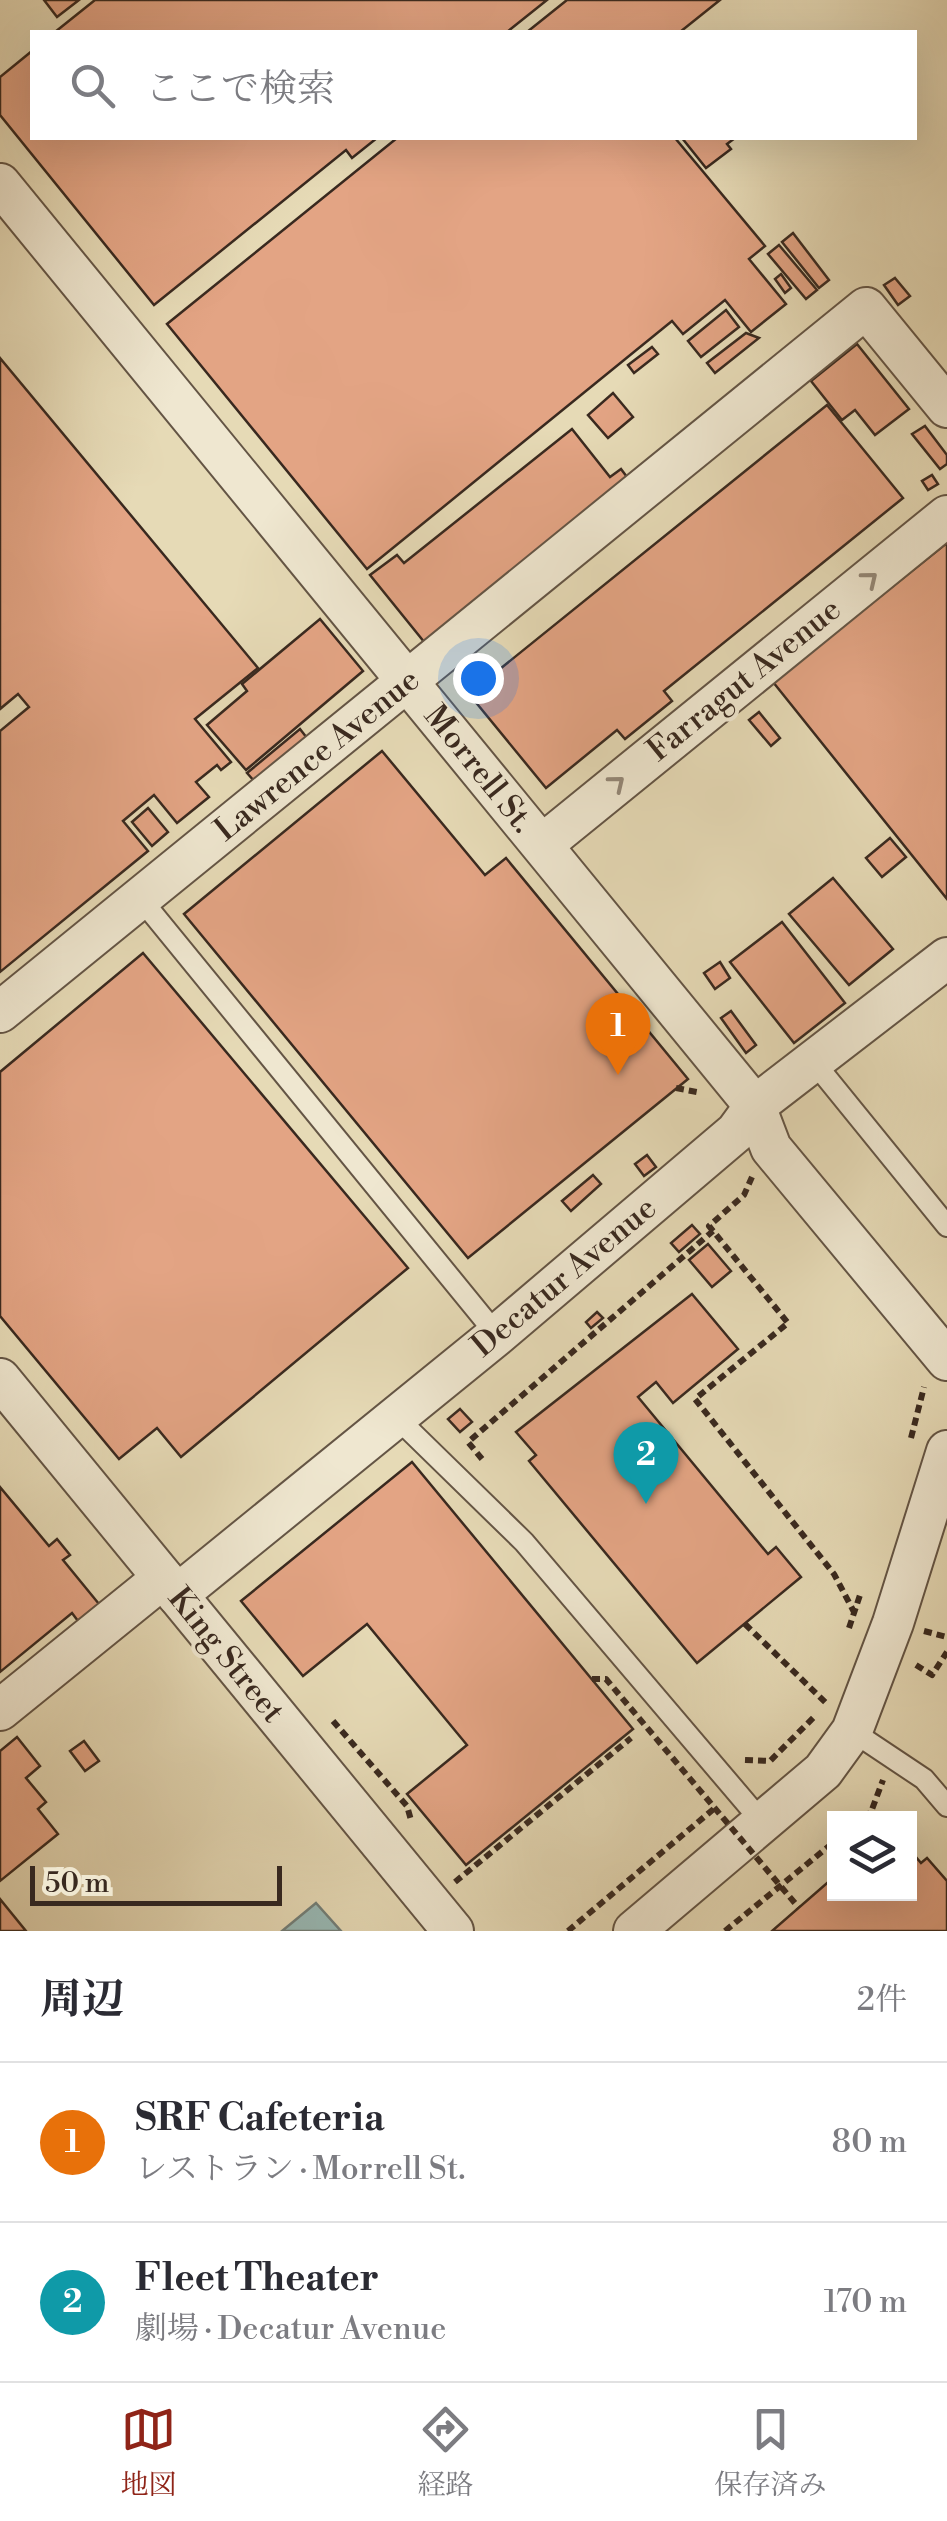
<!DOCTYPE html>
<html lang="ja">
<head>
<meta charset="utf-8">
<style>
	body { margin:0; font-family:"Libre Bodoni","Noto Serif JP",serif; background:#f7f7f7; color:#2b2b33 }
	.controls { position:absolute; right:30px; bottom:30px; display:grid; overflow:hidden; border-radius:0px; box-shadow:0 10px 40px #0002 }
	.controls button { width:90px; height:90px; display:grid; place-items:center; padding:0; border:0; border-bottom:2px solid #e1e1e2; background:#fff; color:#2b2b33; font:50px sans-serif }
	.scale { position:absolute; left:30px; bottom:25px; width:252px; box-sizing:border-box; padding-left:10px; border:5px solid #39291f; border-top:0; font-size:28px; line-height:35px; white-space:nowrap; color:#39291f; -webkit-text-stroke:8px #efe7d0; paint-order:stroke }
	.you { position:absolute; left:478px; top:678px; width:35px; height:35px; margin:-25px; border:8px solid #fff; border-radius:50%; background:#1a73e8; box-shadow:0 0 0 15px #1a73e833 }
	.badge { display:grid; place-items:center; width:65px; height:65px; border-radius:50%; background:#8f2418; color:#fff; font-size:32px; font-weight:700 }
	.pin { position:absolute; translate:-50% -82px; filter:drop-shadow(0 2px 5px #0008) }
	.pin::after { content:''; position:absolute; top:52px; width:35px; height:30px; background:inherit; clip-path:polygon(0 0,100% 0,50% 100%) }
	.list { margin:0; padding:0; list-style:none }
	h2 { display:flex; justify-content:space-between; align-items:center; height:130px; margin:0; padding:0 40px; font-size:42px }
	h2 small { font-size:32px; font-weight:400; color:#7c7c81 }
	.list li { display:grid; grid-template-columns:65px 1fr auto; gap:30px; align-items:center; box-sizing:border-box; height:160px; padding:0 40px; border-top:2px solid #e1e1e2 }
	.list b { display:block; font-size:38px; white-space:nowrap }
	.list p { margin:0; font-size:32px; white-space:nowrap; color:#7c7c81 }
	.list em { font-size:32px; font-style:normal; color:#7c7c81 }
	.icon { flex:none; width:55px; height:55px; fill:none; stroke:currentColor; stroke-width:2; stroke-linecap:round; stroke-linejoin:round }
	.map { position:relative; flex:none; width:947px; height:1931px; overflow:hidden }
	.search { position:absolute; background:#fff; box-shadow:0 10px 40px #0002; left:30px; right:30px; top:30px; height:110px; display:flex; align-items:center; gap:25px; box-sizing:border-box; padding:0 35px; border-radius:0px; color:#7c7c81; font-size:38px }
	.sheet { height:450px; background:#fff }
	nav { display:flex; justify-content:space-around; align-items:center; box-sizing:border-box; height:140px; border-top:2px solid #e1e1e2; background:#fff; font-size:28px; color:#7c7c81 }
	nav a { display:grid; justify-items:center; gap:5px }
	nav .on { color:#8f2418 }
	.map>svg:first-child { display:block }
</style>
</head>
<body>
<div class="map">
<svg width="947" height="1931" viewBox="0 0 947 1931">
	<rect width="100%" height="100%" fill="#e6dab6"/>
	<filter id="stains"><feTurbulence type="fractalNoise" baseFrequency=".002" numOctaves="4"/><feColorMatrix values="0 0 0 0 .2 0 0 0 0 .09 0 0 0 0 .02 0 0 0 .5 -.17"/></filter>
	<radialGradient id="worn" r=".72"><stop offset=".6" stop-color="#630" stop-opacity="0"/><stop offset="1" stop-color="#630" stop-opacity=".3"/></radialGradient>
	<!-- water -->
	<polygon fill="#98b9b5" stroke="#727f79" stroke-width="2.5" points="316,1903 341,1931 282,1931"/>
	<!-- building -->
	<g fill="#e3a484" stroke="#39291f" stroke-width="2.5">
		<polygon points="44,0 79,0 57,17"/>
		<polygon points="95,0 547,0 507,32 55,32"/>
		<polygon points="567,0 720,0 680,32 527,32"/>
		<polygon points="32,51 32,138 377,138 352,158 346,150 154,305 0,115 0,77"/>
		<polygon points="397,138 675,138 765,246 749,259 786,304 751,332 725,300 683,334 672,321 367,569 167,324"/>
		<polygon points="682,138 735,138 727,144 731,149 706,168"/>
		<polygon points="793,233 829,280 819,288 782,242"/>
		<polygon points="779,245 817,290 806,299 768,254"/>
		<polygon points="781,274 791,288 785,293 775,279"/>
		<polygon points="895,278 910,296 898,305 884,285"/>
		<polygon points="726,310 739,327 701,357 688,341"/>
		<polygon points="746,333 759,338 715,373 707,363"/>
		<polygon points="857,344 909,409 875,435 855,410 842,420 811,381"/>
		<polygon points="652,347 658,354 634,373 628,365"/>
		<polygon points="0,358 258,668 195,719 231,762 221,770 217,765 196,782 209,797 177,823 154,795 123,821 148,851 0,972 0,731 29,707 18,694 0,709"/>
		<polygon points="613,393 633,417 608,438 588,415"/>
		<polygon points="827,405 903,498 664,691 672,701 625,739 617,730 546,788 469,694"/>
		<polygon points="925,426 947,455 947,464 940,469 912,434"/>
		<polygon points="572,429 610,477 621,469 630,481 425,643 370,575 397,555 404,563"/>
		<polygon points="932,475 938,484 928,490 922,481"/>
		<polygon points="947,543 947,899 773,682"/>
		<polygon points="320,619 363,671 246,770 207,725 247,691 242,684"/>
		<polygon points="759,712 780,738 771,746 749,720"/>
		<polygon points="300,729 307,738 255,782 247,773"/>
		<polygon points="382,751 485,875 506,858 688,1079 468,1258 184,914"/>
		<polygon points="148,808 168,832 152,846 132,822"/>
		<polygon points="890,838 906,857 882,877 866,858"/>
		<polygon points="833,878 893,949 849,985 789,914"/>
		<polygon points="782,922 845,1003 794,1043 730,962"/>
		<polygon points="143,953 408,1268 181,1457 157,1428 119,1459 0,1316 0,1072"/>
		<polygon points="720,962 730,978 715,989 704,973"/>
		<polygon points="731,1011 756,1045 746,1053 721,1018"/>
		<polygon points="647,1155 656,1167 644,1176 635,1164"/>
		<polygon points="593,1175 601,1184 571,1211 562,1201"/>
		<polygon points="692,1225 700,1234 679,1252 671,1243"/>
		<polygon points="708,1244 731,1271 712,1287 689,1260"/>
		<polygon points="692,1294 738,1349 673,1403 656,1382 638,1397 768,1554 776,1547 801,1577 697,1663 529,1461 536,1455 516,1432"/>
		<polygon points="597,1312 603,1318 591,1328 586,1322"/>
		<polygon points="460,1409 472,1422 460,1432 448,1419"/>
		<polygon points="412,1462 633,1729 466,1865 407,1794 467,1745 367,1624 303,1676 241,1601"/>
		<polygon points="0,1487 49,1546 57,1539 70,1555 63,1560 99,1604 78,1621 72,1613 0,1672"/>
		<polygon points="17,1737 40,1766 26,1778 46,1802 38,1809 58,1834 0,1881 0,1751"/>
		<polygon points="84,1741 99,1761 85,1771 70,1751"/>
		<polygon points="910,1850 921,1863 927,1858 947,1881 947,1931 772,1931 834,1877 834,1894 910,1894"/>
		<polygon points="0,1899 26,1931 0,1931"/>
	</g>
	<g fill="none" stroke-linecap="round" stroke-linejoin="round">
		<!-- service casing -->
		<g stroke="#645545" stroke-width="24">
			<g id="service">
				<polyline points="140,898 497,1335"/>
				<polyline points="813,1061 947,1226"/>
				<polyline points="396,1417 524,1542 763,1823"/>
				<polyline points="852,1731 924,1779 947,1806"/>
			</g>
		</g>
		<!-- minor casing -->
		<g stroke="#645545" stroke-width="44">
			<g id="minor">
				<polyline points="0,184 755,1106 771,1148 947,1360"/>
				<polyline points="542,845 947,516"/>
				<polyline points="0,1012 866,308 947,407"/>
				<polyline points="0,1379 453,1931"/>
				<polyline points="177,1595 497,1335 736,1132 755,1106 947,958"/>
				<polyline points="0,1710 163,1578"/>
				<polyline points="634,1931 823,1771 852,1731 893,1623 947,1451"/>
			</g>
		</g>
		<!-- path -->
		<g stroke="#39291f" stroke-width="6" stroke-dasharray="8 5" stroke-linecap="butt">
			<polyline points="676,1088 697,1092"/>
			<polyline points="752,1177 744,1195 709,1226 788,1323 695,1399 834,1574 854,1612"/>
			<polyline points="911,1438 924,1387"/>
			<polyline points="482,1459 468,1442 713,1231"/>
			<polyline points="745,1624 826,1703"/>
			<polyline points="849,1628 861,1592"/>
			<polyline points="924,1631 947,1637"/>
			<polyline points="916,1665 932,1675 947,1652"/>
			<polyline points="333,1721 407,1806 411,1820"/>
			<polyline points="745,1760 770,1761 814,1717"/>
			<polyline points="864,1818 871,1812 883,1780"/>
			<polyline points="455,1882 631,1738"/>
			<polyline points="568,1931 716,1807"/>
			<polyline points="725,1931 834,1842"/>
		</g>
		<!-- service -->
		<use href="#service" stroke="#efe7d0" stroke-width="20"/>
		<!-- minor -->
		<use href="#minor" stroke="#efe7d0" stroke-width="40"/>
		<!-- path-bridge -->
		<polyline stroke="#39291f" stroke-width="6" stroke-dasharray="8 5" stroke-linecap="butt" points="592,1679 606,1679 799,1908"/>
	</g>
	<!-- one-way arrows -->
	<defs><path id="oneway-chevron" d="M-2-3.5L2.5 0L-2 3.5" fill="none" stroke-width="1.6" stroke-linecap="round" stroke-linejoin="round" transform="scale(2.5)"/></defs>
	<g stroke="#948878">
		<use href="#oneway-chevron" transform="translate(870 579) rotate(-39)"/>
		<use href="#oneway-chevron" transform="translate(617 783) rotate(-39)"/>
	</g>
	<g text-anchor="middle" dominant-baseline="central" stroke-width="8" stroke-linejoin="round" paint-order="stroke">
		<!-- street labels -->
		<g font-size="32" fill="#39291f" stroke="#efe7d0">
			<text transform="translate(744 680) rotate(-39)">Farragut Avenue</text>
			<text transform="translate(317 755) rotate(-39)">Lawrence Avenue</text>
			<text transform="translate(479 769) rotate(51)">Morrell St.</text>
			<text transform="translate(564 1277) rotate(-40)">Decatur Avenue</text>
			<text transform="translate(226 1655) rotate(51)">King Street</text>
		</g>
	</g>
	<rect width="100%" height="100%" filter="url(#stains)"/>
	<rect width="100%" height="100%" fill="url(#worn)"/>
</svg>
<div class="controls">
<button><svg class="icon" aria-label="layers" viewBox="0 0 24 24"><path d="M12 4l9 5-9 5-9-5zM3 14l9 5 9-5"/></svg></button>
</div>
<div class="scale">50 m</div>
<div class="you"></div>
<div class="pin badge" style="left:618px;top:1075px;background:#e8710a">1</div>
<div class="pin badge" style="left:646px;top:1504px;background:#0f9aa8">2</div>
<div class="search"><svg class="icon" aria-label="search" viewBox="0 0 24 24"><circle cx="10" cy="10" r="6"/><path d="M15 15l6 6"/></svg>ここで検索</div>
</div>
<section class="sheet">
<h2>周辺<small>2件</small></h2>
<ul class="list">
<li><span class="badge" style="background:#e8710a">1</span><div><b>SRF Cafeteria</b><p>レストラン · Morrell St.</p></div><em>80 m</em></li>
<li><span class="badge" style="background:#0f9aa8">2</span><div><b>Fleet Theater</b><p>劇場 · Decatur Avenue</p></div><em>170 m</em></li>
</ul>
</section>
<nav>
<a class="on"><svg class="icon" aria-label="map" viewBox="0 0 24 24"><path d="M3 6l6-2 6 2 6-2v14l-6 2-6-2-6 2zM9 4v14M15 6v14"/></svg>地図</a>
<a><svg class="icon" aria-label="directions" viewBox="0 0 24 24"><path d="M12 3l9 9-9 9-9-9zM9 14v-3h6M13 9l2 2-2 2"/></svg>経路</a>
<a><svg class="icon" aria-label="saved" viewBox="0 0 24 24"><path d="M7 4h10v16l-5-4-5 4z"/></svg>保存済み</a>
</nav>
</body>
</html>
